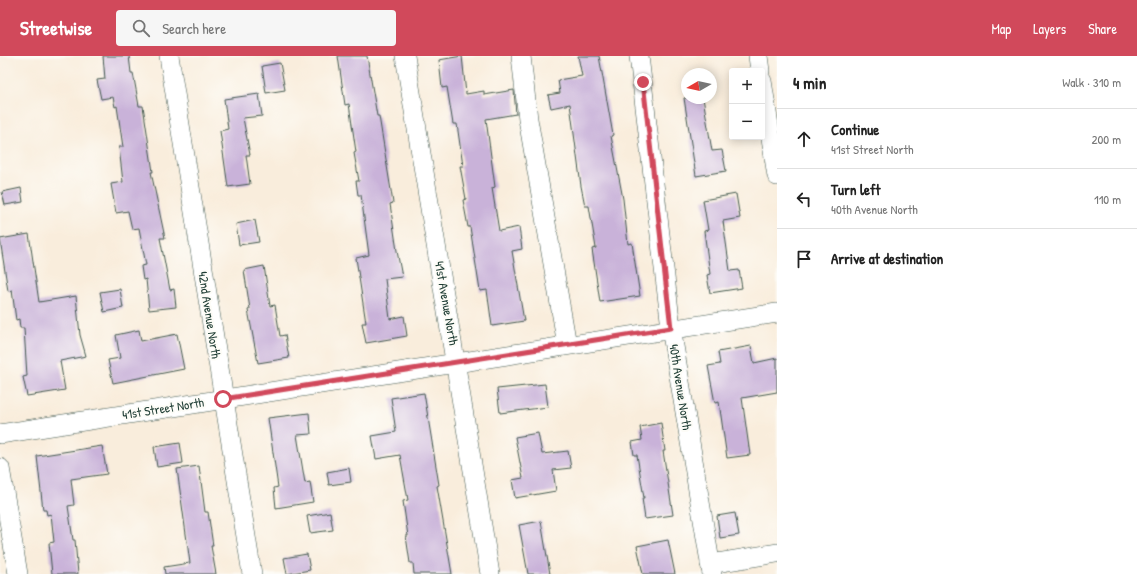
<!DOCTYPE html>
<html lang="en">
<head>
<meta charset="utf-8">
<style>
	body { margin:0; font-family:"Patrick Hand",sans-serif; background:#f6f6f6; color:#222 }
	.controls { position:absolute; right:12px; top:12px; display:grid; overflow:hidden; border-radius:4px; box-shadow:0 2px 10px #0003 }
	.controls button { width:36px; height:36px; display:grid; place-items:center; padding:0; border:0; border-bottom:1px solid #e0e0e0; background:#fff; color:#222; font:20px sans-serif }
	.compass { position:absolute; left:681px; top:12px; width:36px; height:36px; border-radius:50%; background:#fff; box-shadow:0 2px 10px #0003; rotate:261deg }
	.stop { position:absolute; width:12px; height:12px; margin:-9px; border:3px solid #d1495b; border-radius:50%; background:#fff }
	.stop.end { background:#d1495b; border-color:#fff; box-shadow:0 1px 4px #0008 }
	.list { margin:0; padding:0; list-style:none }
	h2 { display:flex; justify-content:space-between; align-items:center; height:52px; margin:0; padding:0 16px; font-size:17px }
	h2 small { font-size:13px; font-weight:400; color:#767676 }
	.list li { display:grid; grid-template-columns:26px 1fr auto; gap:12px; align-items:center; box-sizing:border-box; height:60px; padding:0 16px; border-top:1px solid #e0e0e0 }
	.list b { display:block; font-size:15px; white-space:nowrap }
	.list p { margin:0; font-size:13px; white-space:nowrap; color:#767676 }
	.list em { font-size:13px; font-style:normal; color:#767676 }
	.icon { flex:none; width:22px; height:22px; fill:none; stroke:currentColor; stroke-width:2; stroke-linecap:round; stroke-linejoin:round }
	.map { position:relative; flex:none; width:777px; height:518px; overflow:hidden }
	header { display:flex; align-items:center; gap:24px; box-sizing:border-box; height:56px; padding:0 20px; background:#d1495b; color:#fff }
	header strong { font-size:19px }
	nav { display:flex; gap:22px; margin-inline-start:auto; font-size:14px }
	.search { width:280px; height:36px; background:#f6f6f6; display:flex; align-items:center; gap:10px; box-sizing:border-box; padding:0 14px; border-radius:4px; color:#767676; font-size:15px }
	main { display:flex }
	aside { flex:1; background:#fff }
	.map>svg:first-child { display:block }
</style>
</head>
<body>
<header>
<strong>Streetwise</strong>
<div class="search"><svg class="icon" aria-label="search" viewBox="0 0 24 24"><circle cx="10" cy="10" r="6"/><path d="M15 15l6 6"/></svg>Search here</div>
<nav><a>Map</a><a>Layers</a><a>Share</a></nav>
</header>
<main>
<div class="map">
<svg width="777" height="518" viewBox="0 0 777 518">
	<rect width="100%" height="100%" fill="#fdfcf7"/>
	<filter id="ink" filterUnits="userSpaceOnUse"><feTurbulence type="fractalNoise" baseFrequency=".025" numOctaves="2"/><feDisplacementMap in="SourceGraphic" scale="8" xChannelSelector="R" yChannelSelector="G"/><feConvolveMatrix kernelMatrix="1 2 1 2 8 2 1 2 1" color-interpolation-filters="sRGB"/></filter>
	<filter id="wash" filterUnits="userSpaceOnUse"><feTurbulence type="fractalNoise" baseFrequency=".012" numOctaves="4" result="noise"/><feDisplacementMap in="SourceGraphic" scale="16" xChannelSelector="R" yChannelSelector="G"/><feGaussianBlur stdDeviation="0.9" result="paint"/><feColorMatrix in="noise" values="0 0 0 0 0 0 0 0 0 0 0 0 0 0 0 0 0 1.4 0 .05"/><feComposite in="paint" operator="in"/></filter>
	<g filter="url(#wash)">
		<rect width="100%" height="100%" fill="#f9eddc"/>
		<g id="blocks">
			<!-- building -->
			<g fill="#c9b2d9">
				<polygon points="103,0 129,0 131,17 133,17 139,50 143,50 153,116 151,116 165,182 160,182 170,234 174,233 176,251 149,254 146,223 143,224 141,210 146,209 139,172 132,173 128,155 116,157 111,128 123,126 119,91 123,91 117,50 115,51 113,41 101,43 97,24 105,23"/>
				<polygon points="338,0 367,0 377,60 379,60 393,147 390,148 397,195 402,221 385,223 390,263 404,260 407,280 366,287 362,267 366,267 356,202 369,199 361,139 358,139 356,125 359,125 354,97 356,96 349,48 345,49"/>
				<polygon points="462,0 466,38 484,35 484,39 514,34 516,58 486,63 495,131 492,132 499,175 519,171 522,193 512,195 524,265 492,270 487,234 480,235 470,171 468,171 463,144 466,143 460,110 463,110 457,68 453,68 447,31 442,32 439,4"/>
				<polygon points="578,0 599,0 613,79 611,80 623,143 628,188 632,187 640,240 600,246 592,193 596,192 589,150 585,150 581,130 570,48 551,52 548,39 560,37 558,24 582,20"/>
				<polygon points="280,7 285,34 266,37 262,10"/>
				<polygon points="259,38 262,60 243,62 250,99 246,99 250,128 228,131 220,75 228,73 224,43"/>
				<polygon points="684,42 703,42 712,95 722,94 726,115 696,120"/>
				<polygon points="21,132 23,146 5,149 2,136"/>
				<polygon points="736,138 740,162 723,165 730,215 739,214 742,232 710,237 707,219 710,218 704,175 708,174 703,144"/>
				<polygon points="255,164 259,186 239,189 236,168"/>
				<polygon points="29,178 39,246 76,240 80,279 86,300 60,305 65,334 27,340 23,321 27,320 24,272 20,272 19,263 16,264 12,234 8,235 0,183"/>
				<polygon points="264,210 270,250 275,249 280,280 285,279 289,302 258,307 248,254 250,253 244,214"/>
				<polygon points="120,233 123,252 104,256 100,236"/>
				<polygon points="139,274 141,285 177,278 184,313 113,327 108,304 120,302 116,279"/>
				<polygon points="751,290 754,307 777,302 777,336 742,342 750,399 727,402 719,346 715,347 708,310 720,308 718,296"/>
				<polygon points="545,328 548,351 500,357 497,333"/>
				<polygon points="424,337 439,429 437,430 452,518 414,518 413,507 410,507 406,480 408,480 403,445 408,444 400,399 376,403 372,380 396,376 391,342"/>
				<polygon points="309,357 311,378 297,379 305,427 310,426 313,446 276,452 274,432 278,431 268,362"/>
				<polygon points="661,367 665,395 663,395 673,459 645,463 642,442 644,442 637,399 634,399 632,386 642,384 640,371"/>
				<polygon points="538,377 542,398 568,395 571,412 553,414 556,435 515,442 512,424 523,422 515,381"/>
				<polygon points="180,387 183,407 157,411 154,391"/>
				<polygon points="102,390 107,418 71,423 74,449 68,450 73,484 75,484 78,518 52,518 49,487 54,486 51,458 47,459 46,454 43,454 37,400"/>
				<polygon points="199,410 205,456 208,456 213,490 211,490 216,518 165,518 164,511 190,507 177,413"/>
				<polygon points="349,412 351,426 329,429 327,416"/>
				<polygon points="330,456 333,474 310,477 307,460"/>
				<polygon points="735,457 739,479 720,482 717,460"/>
				<polygon points="541,465 550,518 528,518 519,469"/>
				<polygon points="668,484 675,518 643,518 637,490"/>
				<polygon points="307,498 310,514 287,518 284,502"/>
			</g>
		</g>
	</g>
	<g filter="url(#ink)">
		<use href="#blocks" fill-opacity="0" stroke="#40574d" stroke-width="1"/>
		<g fill="none" stroke-linecap="round" stroke-linejoin="round">
			<!-- minor casing -->
			<g stroke="#40574d" stroke-width="20">
				<g id="minor">
					<polyline points="169,0 252,518"/>
					<polyline points="405,0 490,518"/>
					<polyline points="521,0 528,63 567,289"/>
					<polyline points="639,0 671,272 712,518"/>
					<polyline points="758,0 760,15"/>
					<polyline points="762,25 777,120"/>
					<polyline points="0,378 777,257"/>
					<polyline points="0,412 18,518"/>
					<polyline points="710,508 777,497"/>
				</g>
			</g>
			<!-- minor -->
			<use href="#minor" stroke="#fff" stroke-width="19"/>
		</g>
	</g>
	<g fill="none" stroke-linecap="round" stroke-linejoin="round" filter="url(#ink)">
		<!-- route -->
		<polyline stroke="#d1495b" stroke-width="5" points="223,343 671,272 643,26"/>
	</g>
	<g text-anchor="middle" dominant-baseline="central" stroke-width="4" stroke-linejoin="round" paint-order="stroke">
		<!-- street labels -->
		<g font-size="13" fill="#1f3d34" stroke="#fdfcf7">
			<text transform="translate(447 247) rotate(80)">41st Avenue North</text>
			<text transform="translate(210 259) rotate(81)">42nd Avenue North</text>
			<text transform="translate(681 331) rotate(81)">40th Avenue North</text>
			<text transform="translate(163 352) rotate(-9)">41st Street North</text>
		</g>
	</g>
</svg>
<div class="controls">
<button>+</button>
<button>−</button>
</div>
<svg class="compass" viewBox="-18 -18 36 36"><path d="M0-13l5 13h-10z" fill="#e53935"/><path d="M0 13l5-13h-10z" fill="#767676"/></svg>
<div class="stop" style="left:223px;top:343px"></div>
<div class="stop end" style="left:643px;top:26px"></div>
</div>
<aside>
<h2>4 min<small>Walk · 310 m</small></h2>
<ul class="list">
<li><svg class="icon" aria-label="ahead" viewBox="0 0 24 24"><path d="M12 20V5M6 11l6-6 6 6"/></svg><div><b>Continue</b><p>41st Street North</p></div><em>200 m</em></li>
<li><svg class="icon" aria-label="left" viewBox="0 0 24 24"><path d="M17 20v-9H6M10 6l-5 5 5 5"/></svg><div><b>Turn left</b><p>40th Avenue North</p></div><em>110 m</em></li>
<li><svg class="icon" aria-label="arrive" viewBox="0 0 24 24"><path d="M6 21V4h12l-3 4 3 4H6"/></svg><div><b>Arrive at destination</b></div></li>
</ul>
</aside>
</main>
</body>
</html>
